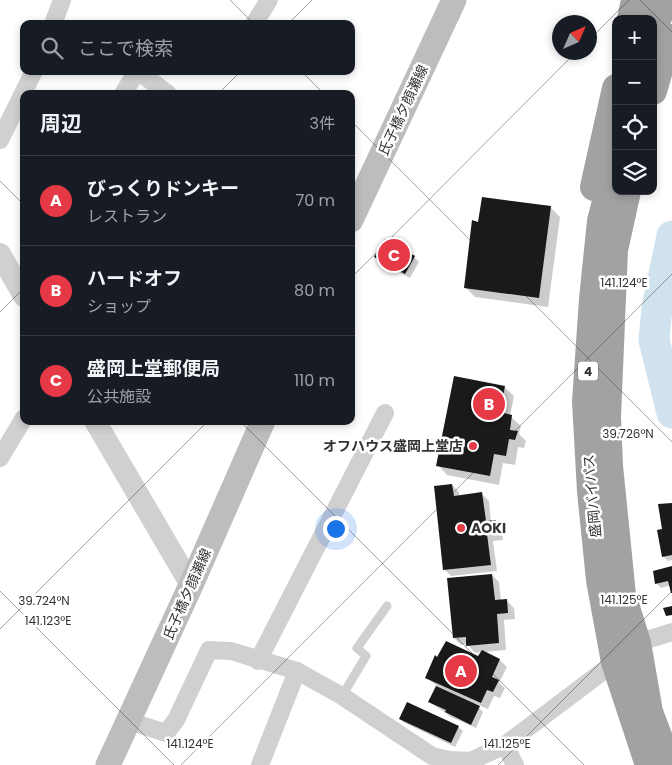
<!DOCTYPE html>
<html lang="ja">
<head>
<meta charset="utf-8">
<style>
	body { margin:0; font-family:Poppins,"Noto Sans JP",sans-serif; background:#20242c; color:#f1f3f6 }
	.controls { position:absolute; right:15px; top:15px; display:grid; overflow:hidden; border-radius:10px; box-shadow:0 2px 8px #0003 }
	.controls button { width:45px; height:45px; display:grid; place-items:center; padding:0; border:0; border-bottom:1px solid #363941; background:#171b24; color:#f1f3f6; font:25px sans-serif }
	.compass { position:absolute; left:552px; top:15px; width:45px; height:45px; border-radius:50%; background:#171b24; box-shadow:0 2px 8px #0003; rotate:45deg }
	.you { position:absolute; left:335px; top:528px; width:18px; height:18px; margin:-12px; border:4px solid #fff; border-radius:50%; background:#1a73e8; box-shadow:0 0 0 8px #1a73e833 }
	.badge { display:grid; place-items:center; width:32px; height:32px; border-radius:50%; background:#e63946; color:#fff; font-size:16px; font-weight:700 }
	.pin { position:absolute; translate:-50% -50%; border:2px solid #fff; box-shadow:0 1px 5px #0006 }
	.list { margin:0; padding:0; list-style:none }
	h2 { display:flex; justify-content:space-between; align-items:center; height:65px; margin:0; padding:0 20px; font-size:21px }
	h2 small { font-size:16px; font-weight:400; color:#9ea1a6 }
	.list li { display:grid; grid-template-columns:32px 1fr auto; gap:15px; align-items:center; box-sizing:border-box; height:90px; padding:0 20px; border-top:1px solid #363941 }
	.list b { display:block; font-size:19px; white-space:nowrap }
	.list p { margin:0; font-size:16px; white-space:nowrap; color:#9ea1a6 }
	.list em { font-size:16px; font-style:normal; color:#9ea1a6 }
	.icon { flex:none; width:28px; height:28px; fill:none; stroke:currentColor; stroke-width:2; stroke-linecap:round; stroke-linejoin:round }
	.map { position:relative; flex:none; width:672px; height:765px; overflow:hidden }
	.search { position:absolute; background:#171b24; box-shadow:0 2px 8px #0003; left:20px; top:20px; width:335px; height:55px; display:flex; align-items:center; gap:12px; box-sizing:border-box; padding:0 18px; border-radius:10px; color:#9ea1a6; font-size:19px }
	.panel { position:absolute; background:#171b24; box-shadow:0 2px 8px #0003; left:20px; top:90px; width:335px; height:335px; border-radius:10px }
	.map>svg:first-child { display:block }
</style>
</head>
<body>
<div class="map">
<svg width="672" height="765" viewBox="0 0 672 765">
	<rect width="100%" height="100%" fill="#fff"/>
	<!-- shadow -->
	<g fill="#0003">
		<polygon points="550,207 560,217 548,307 475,297 466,288 479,223"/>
		<polygon points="385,241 414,257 419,262 410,278 380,262 376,257"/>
		<polygon points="504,387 514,396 510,416 521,426 519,434 526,441 524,448 518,447 515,465 503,463 499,485 447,475 438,465"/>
		<polygon points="452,485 459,492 459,496 482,494 489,501 491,522 495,521 502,528 503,540 493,541 497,571 451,576 444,569"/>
		<polygon points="672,504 672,560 668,561 663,556 663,530"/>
		<polygon points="672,567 672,590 671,585 661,588 656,583"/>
		<polygon points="492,575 499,582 501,601 507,601 514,608 515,619 504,620 506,650 484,652 500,660 507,667 499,683 505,688 500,698 494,696 488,709 474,703 483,712 476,728 451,717 430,702 437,686 426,677 438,658 479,658 482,652 475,653 467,644 461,645 454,638"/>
		<polygon points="400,719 458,727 463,731 455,747 405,723"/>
	</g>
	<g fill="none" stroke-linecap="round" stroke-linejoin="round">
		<!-- river -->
		<polyline stroke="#cfe2ee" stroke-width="31" points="672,236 657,308 654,340 672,413"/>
	</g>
	<!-- building -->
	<g fill="#1a1a1a">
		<polygon points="482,197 551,206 539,298 464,288 472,220 478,222"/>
		<polygon points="385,239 415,256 405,274 374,257"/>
		<polygon points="454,376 505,386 500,412 512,415 510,430 518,431 515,440 509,439 506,456 494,454 490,476 436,466"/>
		<polygon points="452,484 454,496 482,492 486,521 496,520 497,533 487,534 491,565 443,570 434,486"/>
		<polygon points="672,503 672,555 662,557 657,530 662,529 658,504"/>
		<polygon points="672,566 672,593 671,593 668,581 655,584 653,571"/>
		<polygon points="492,574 495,600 507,599 508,613 497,614 499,643 466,646 466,637 453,638 447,578"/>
		<polygon points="672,606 672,615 666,616 663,608"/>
		<polygon points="446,641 478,656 482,650 500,659 492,677 499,680 493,692 487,690 481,703 425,678 435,655 437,657"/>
		<polygon points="436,686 480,706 471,725 445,712 446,710 428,702"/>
		<polygon points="407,702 459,726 451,743 399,719"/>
	</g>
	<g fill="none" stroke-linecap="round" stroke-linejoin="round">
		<!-- service -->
		<polyline stroke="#d0d0d0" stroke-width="9" points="342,696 366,656 357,648 387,606"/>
		<!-- minor -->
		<g stroke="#d0d0d0" stroke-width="18">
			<polyline points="53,24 62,0"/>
			<polyline points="254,24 269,0"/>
			<polyline points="138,71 168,94"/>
			<polyline points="123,94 137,71"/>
			<polyline points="0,140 34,71"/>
			<polyline points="0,458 24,418"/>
			<polyline points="258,661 385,413"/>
			<polyline points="129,721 166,733 176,720 209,650 231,651 297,671 342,696 432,756 450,760 471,761 505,745 615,662 637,643 672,632"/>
			<polyline points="505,745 515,765"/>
			<polyline points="260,765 297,671"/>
		</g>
		<!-- tertiary -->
		<g stroke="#d0d0d0" stroke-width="22">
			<polyline points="0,254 24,296"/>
			<polyline points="95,421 191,585"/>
		</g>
		<!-- secondary -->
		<g stroke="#bdbdbd" stroke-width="25">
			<polyline points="351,220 454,0"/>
			<polyline points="108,765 191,585 263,421"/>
		</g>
		<!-- trunk -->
		<g stroke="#a2a2a2" stroke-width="28">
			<polyline points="631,19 635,0"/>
			<polyline points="653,32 664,0"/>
			<polyline points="653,91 660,67 672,38"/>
			<polyline points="616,163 601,221 593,299 586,402 591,491 600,580 615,662 649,765"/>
			<polyline points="594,187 616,88"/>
			<polyline points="627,191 614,250 607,417 609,466 622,595 637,643 649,712 669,765"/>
		</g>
	</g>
	<!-- ticks -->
	<path fill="none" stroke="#333" stroke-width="1" stroke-opacity="0.45" d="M230,0l24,24M640,0l32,32M288,24l24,-24M590,39l39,-39M301,71l23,23M218,94l23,-23M351,121l321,321M0,181l24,24M351,278l225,-226M0,312l24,-24M240,421l344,344M0,591l174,174M0,629l208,-208M181,765l491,-491M498,765l174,-174"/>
	<!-- markers -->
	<g fill="#e63946" stroke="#fff" stroke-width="2">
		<circle cx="473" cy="446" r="5"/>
		<circle cx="461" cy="528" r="5"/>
	</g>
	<g text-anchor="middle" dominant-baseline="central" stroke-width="5" stroke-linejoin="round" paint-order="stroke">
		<!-- shield labels -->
		<rect fill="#fff" stroke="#707070" stroke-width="1" x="578" y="361.5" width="20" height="19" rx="4"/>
		<g font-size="12" font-weight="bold" fill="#333">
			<text x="588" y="371">4</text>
		</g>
		<!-- street labels -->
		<g font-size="14" fill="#333" stroke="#fff">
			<text transform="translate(403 110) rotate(-65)">氏子橋夕顔瀬線</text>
			<text transform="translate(592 496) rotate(-95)">盛岡バイパス</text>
			<text transform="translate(187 594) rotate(-66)">氏子橋夕顔瀬線</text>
		</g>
		<!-- poi labels -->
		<g font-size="14" font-weight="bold" fill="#333" stroke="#fff" text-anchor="end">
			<text x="463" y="446">オフハウス盛岡上堂店</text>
			<text x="471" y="528" text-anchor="start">AOKI</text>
		</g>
	</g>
	<g font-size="12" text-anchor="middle" fill="#333" stroke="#fff" stroke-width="5" stroke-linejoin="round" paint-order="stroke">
		<text x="624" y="287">141.124°E</text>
		<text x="628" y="438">39.726°N</text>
		<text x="624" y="604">141.125°E</text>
		<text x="44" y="605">39.724°N</text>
		<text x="48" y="625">141.123°E</text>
		<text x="190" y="748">141.124°E</text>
		<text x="507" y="748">141.125°E</text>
	</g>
</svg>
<div class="controls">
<button>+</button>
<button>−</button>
<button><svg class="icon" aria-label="locate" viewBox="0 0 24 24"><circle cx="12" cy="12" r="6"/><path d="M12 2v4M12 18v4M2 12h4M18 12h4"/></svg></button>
<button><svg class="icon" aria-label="layers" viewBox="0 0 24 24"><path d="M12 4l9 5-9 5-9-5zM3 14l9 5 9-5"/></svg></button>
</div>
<svg class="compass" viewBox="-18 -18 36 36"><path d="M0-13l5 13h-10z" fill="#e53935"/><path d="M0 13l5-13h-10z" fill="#9ea1a6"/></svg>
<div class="you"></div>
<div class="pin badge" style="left:461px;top:671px">A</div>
<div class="pin badge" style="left:489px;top:404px">B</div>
<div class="pin badge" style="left:394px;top:255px">C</div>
<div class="search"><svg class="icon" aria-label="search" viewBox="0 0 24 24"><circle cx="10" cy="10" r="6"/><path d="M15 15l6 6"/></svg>ここで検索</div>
<section class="panel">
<h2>周辺<small>3件</small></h2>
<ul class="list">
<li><span class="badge">A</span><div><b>びっくりドンキー</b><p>レストラン</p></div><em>70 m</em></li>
<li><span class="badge">B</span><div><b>ハードオフ</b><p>ショップ</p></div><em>80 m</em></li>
<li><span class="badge">C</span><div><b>盛岡上堂郵便局</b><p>公共施設</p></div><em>110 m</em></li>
</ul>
</section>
</div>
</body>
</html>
